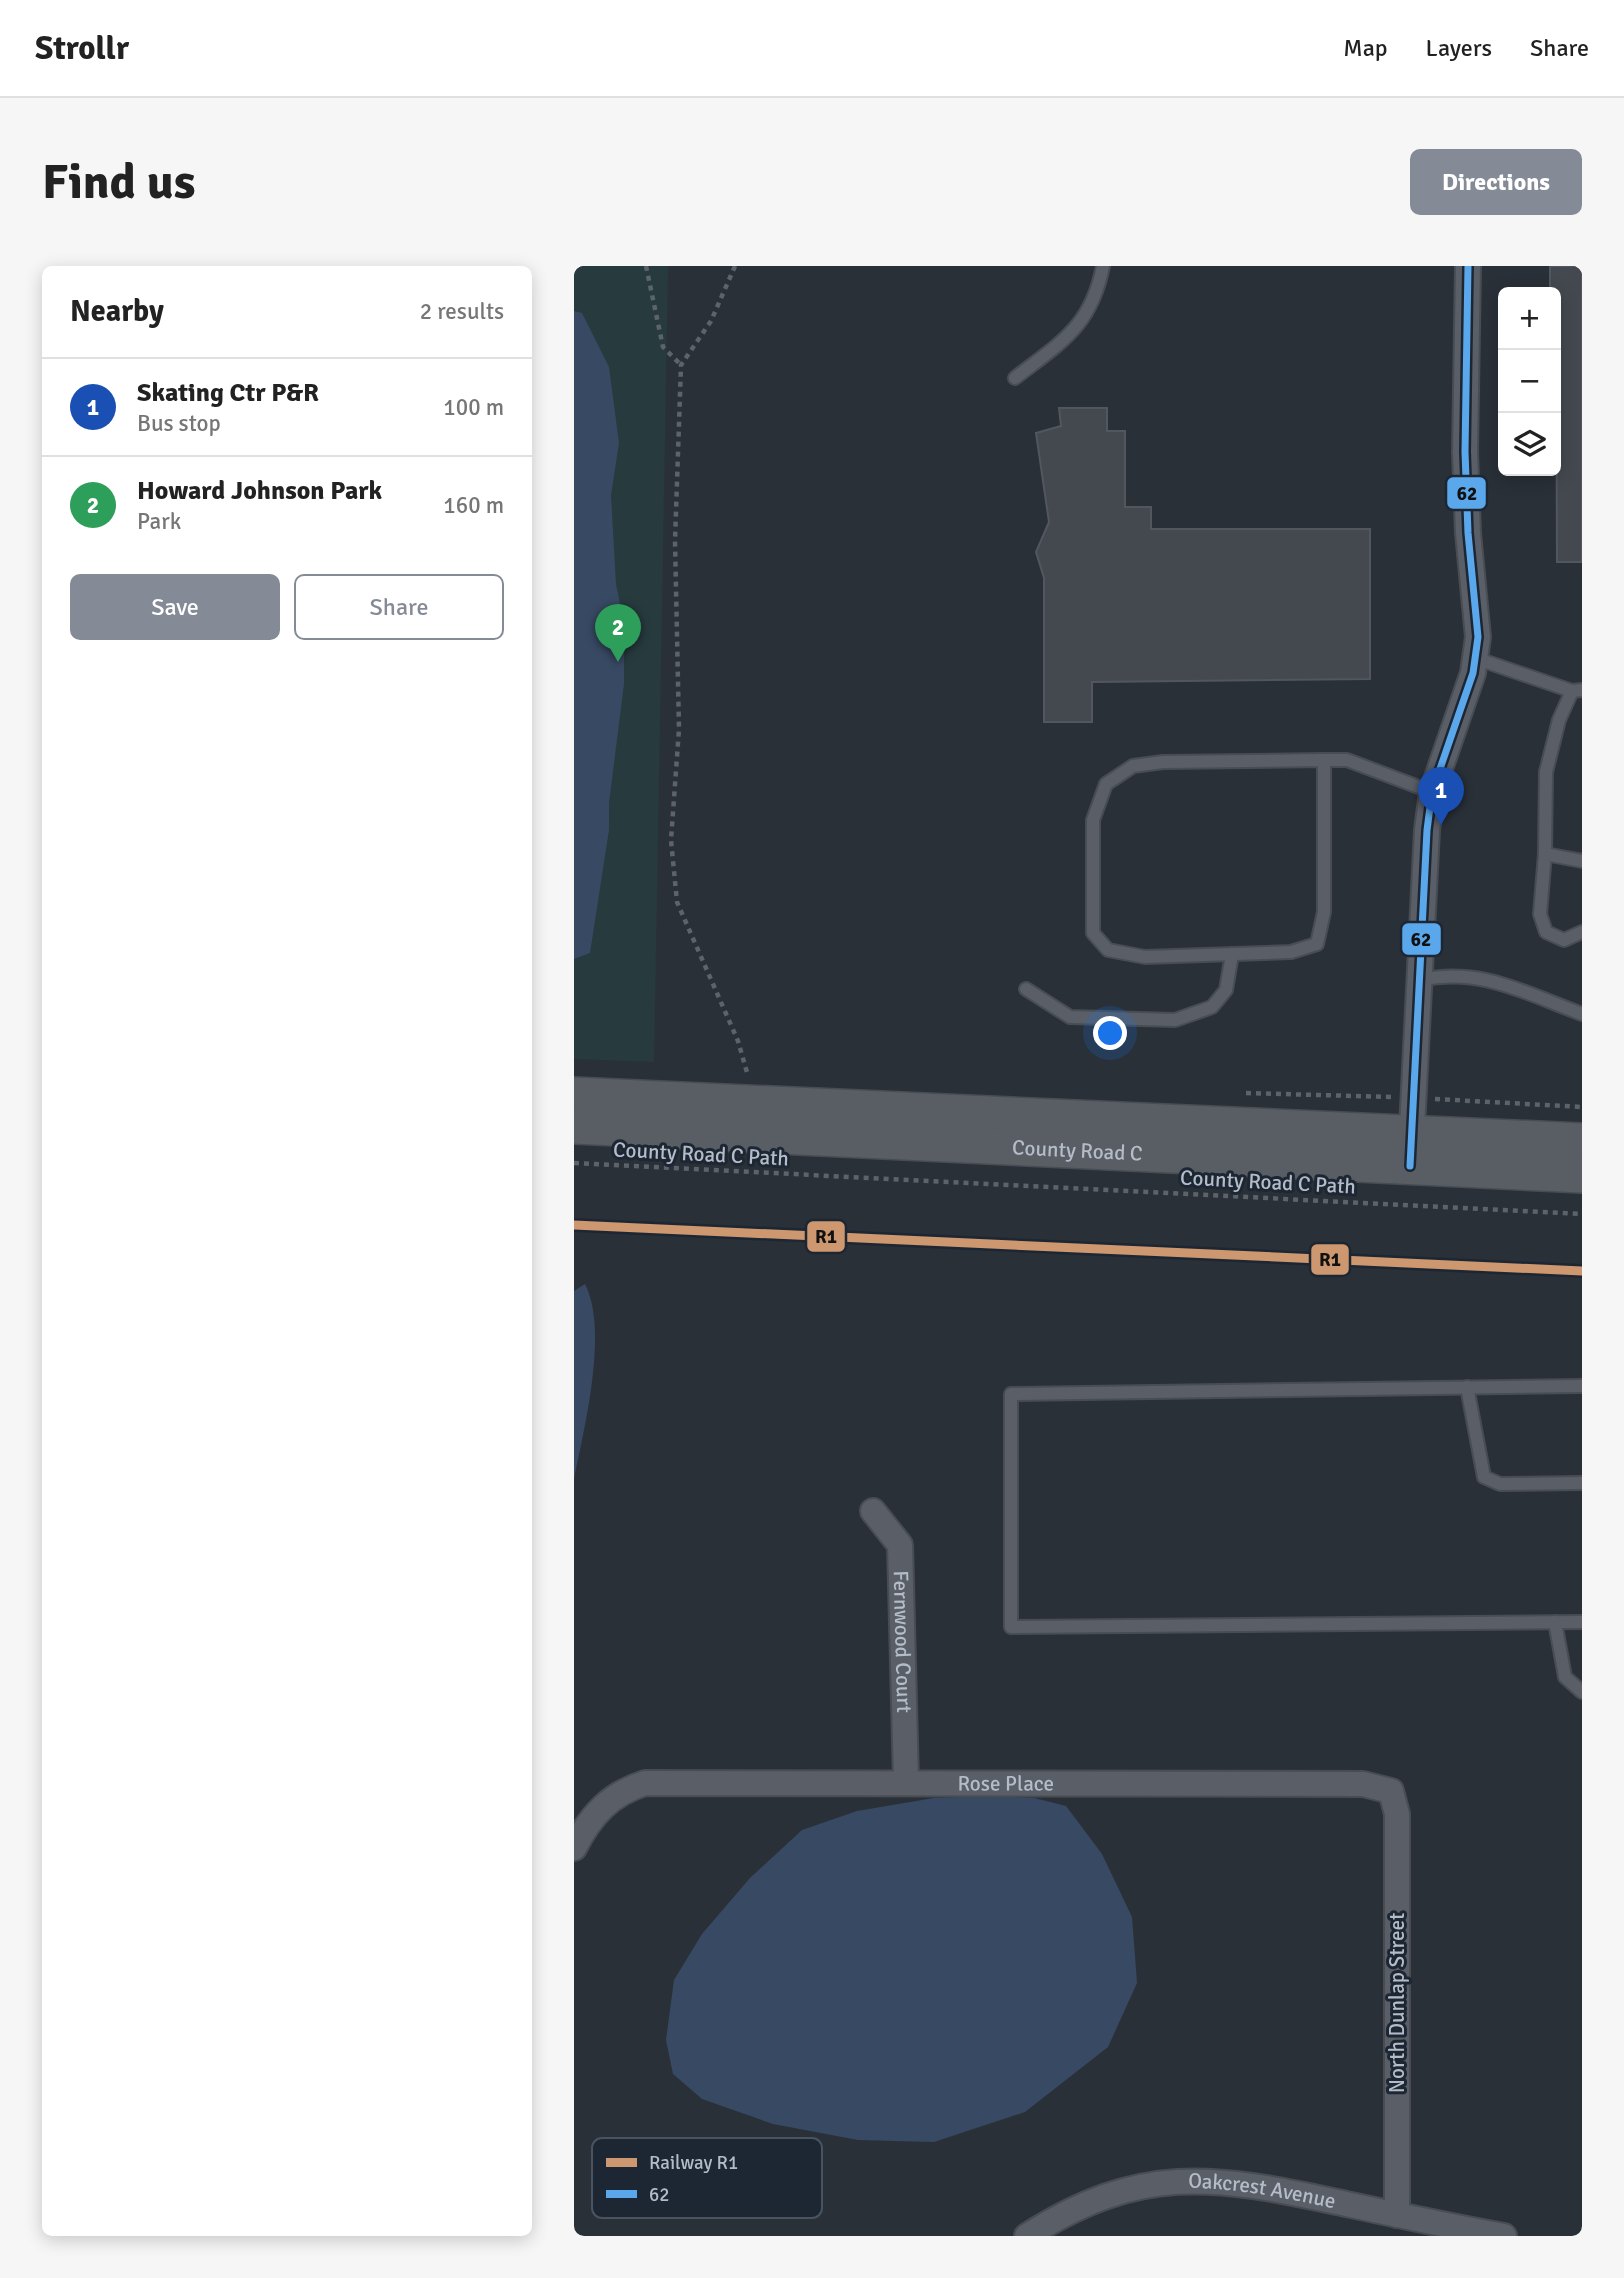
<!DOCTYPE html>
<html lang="en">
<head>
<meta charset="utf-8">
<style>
	body { margin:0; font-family:Signika,sans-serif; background:#f6f6f6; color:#222 }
	.controls { position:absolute; right:21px; top:21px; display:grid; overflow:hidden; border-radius:10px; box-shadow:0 4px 18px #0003 }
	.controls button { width:63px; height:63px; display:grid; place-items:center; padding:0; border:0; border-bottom:2px solid #e0e0e0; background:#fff; color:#222; font:35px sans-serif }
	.you { position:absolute; left:537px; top:768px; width:24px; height:24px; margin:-18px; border:5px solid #fff; border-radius:50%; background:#1a73e8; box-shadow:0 0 0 10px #1a73e833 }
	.badge { display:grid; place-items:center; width:46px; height:46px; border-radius:50%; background:#848b96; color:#fff; font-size:23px; font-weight:700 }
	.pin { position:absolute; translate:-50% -58px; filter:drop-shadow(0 2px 4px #0008) }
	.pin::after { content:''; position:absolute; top:37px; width:24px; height:21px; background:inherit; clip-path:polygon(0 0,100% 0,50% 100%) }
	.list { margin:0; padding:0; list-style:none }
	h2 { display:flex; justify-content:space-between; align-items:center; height:91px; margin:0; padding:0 28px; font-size:30px }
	h2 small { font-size:23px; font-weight:400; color:#767676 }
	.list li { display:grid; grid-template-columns:46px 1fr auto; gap:21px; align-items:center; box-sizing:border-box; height:98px; padding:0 28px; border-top:2px solid #e0e0e0 }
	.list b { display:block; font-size:26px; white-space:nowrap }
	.list p { margin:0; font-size:23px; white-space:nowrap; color:#767676 }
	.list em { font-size:23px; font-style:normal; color:#767676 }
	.actions { display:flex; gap:14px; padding:21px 28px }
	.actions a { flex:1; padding:16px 0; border:2px solid #848b96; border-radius:10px; text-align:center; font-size:24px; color:#848b96 }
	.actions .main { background:#848b96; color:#fff }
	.icon { flex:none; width:38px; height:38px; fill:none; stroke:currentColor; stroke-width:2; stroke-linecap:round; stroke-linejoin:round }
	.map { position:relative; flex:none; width:1008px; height:1970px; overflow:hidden; border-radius:10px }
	header { display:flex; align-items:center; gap:42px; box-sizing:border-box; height:98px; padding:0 35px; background:#fff; border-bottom:2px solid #e0e0e0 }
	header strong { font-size:33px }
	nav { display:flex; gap:38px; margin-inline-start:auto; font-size:24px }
	.intro { display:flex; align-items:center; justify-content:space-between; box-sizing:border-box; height:168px; padding:0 42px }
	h1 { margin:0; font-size:49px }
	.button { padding:18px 32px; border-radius:10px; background:#848b96; color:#fff; font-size:24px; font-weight:700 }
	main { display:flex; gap:42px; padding:0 42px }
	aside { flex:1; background:#fff; border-radius:10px; box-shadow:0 4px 18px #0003 }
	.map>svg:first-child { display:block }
</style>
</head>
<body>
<header>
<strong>Strollr</strong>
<nav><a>Map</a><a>Layers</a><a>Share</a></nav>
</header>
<div class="intro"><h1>Find us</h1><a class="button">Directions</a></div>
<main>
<aside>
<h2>Nearby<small>2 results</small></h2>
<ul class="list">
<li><span class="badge" style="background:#1a4fb4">1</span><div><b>Skating Ctr P&amp;R</b><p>Bus stop</p></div><em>100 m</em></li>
<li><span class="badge" style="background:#2e9e5b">2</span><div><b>Howard Johnson Park</b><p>Park</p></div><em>160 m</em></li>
</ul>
<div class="actions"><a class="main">Save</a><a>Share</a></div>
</aside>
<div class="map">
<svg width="1008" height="1970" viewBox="0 0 1008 1970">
	<rect width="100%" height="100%" fill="#2a3038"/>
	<!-- green -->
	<polygon fill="#273a3e" points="0,0 94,0 80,796 0,793"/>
	<!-- water -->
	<g fill="#384963">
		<polygon points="0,45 8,47 35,101 45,177 37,229 42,318 50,357 50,418 35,537 35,564 16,687 0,693"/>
		<path d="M11,1018c24,47 -1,145 -11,196v-189z"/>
		<polygon points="413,1530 460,1532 492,1540 528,1588 558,1651 563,1717 534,1781 451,1846 360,1876 284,1874 199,1858 128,1833 99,1808 92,1774 100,1714 128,1668 176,1612 228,1564 283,1545 360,1532"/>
	</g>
	<!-- building -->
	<g fill="#444950" stroke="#52575f" stroke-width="2">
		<polygon points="976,0 1008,0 1008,296 983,296 982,26 976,26"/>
		<polygon points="485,142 533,142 533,165 551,165 551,241 577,241 577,263 796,263 796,413 518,416 518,456 470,456 470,312 462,286 475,256 462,167 487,160"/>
	</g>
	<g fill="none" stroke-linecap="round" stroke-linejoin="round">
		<!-- lane casing -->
		<g stroke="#484c53" stroke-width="16">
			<g id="lane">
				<path d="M441,112c46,-36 76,-51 88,-112"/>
				<polyline points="901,392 998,425 1008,424"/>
				<polyline points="998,425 985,454 972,506 971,588 966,648 972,666 990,674 1008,666"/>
				<polyline points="750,494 750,646 743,678 717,686 571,691 534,684 519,667 519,554 532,518 559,500 589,496 750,494 773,494 858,526"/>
				<polyline points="971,588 1008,595"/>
				<path d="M846,714c61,-13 105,13 162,34"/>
				<polyline points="452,723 496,751 601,754 638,741 652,724 658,688"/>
				<polyline points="1008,1120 437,1128 437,1361 1008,1356"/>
				<polyline points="893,1121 910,1211 926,1218 1008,1217"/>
				<polyline points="981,1356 991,1411 1008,1426"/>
			</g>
		</g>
		<!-- street casing -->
		<g stroke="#484c53" stroke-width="28">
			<g id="street">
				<polyline points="837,882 853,564 858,526 899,407 904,371 894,267 891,186 894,0"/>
				<path id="s1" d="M299,1245l27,34 6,236"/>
				<path id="s2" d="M0,1582c17,-33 36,-54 71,-65l718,1 28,7 6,23v401"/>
				<path id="s3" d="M453,1970c113,-72 185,-61 310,-34 56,12 111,24 167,34"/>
			</g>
		</g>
		<!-- secondary casing -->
		<g stroke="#484c53" stroke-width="38">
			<g id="secondary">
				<polyline points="0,829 1008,875"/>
				<path id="s4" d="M0,860l1008,49"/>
			</g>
		</g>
		<!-- path -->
		<g stroke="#5d636a" stroke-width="4.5" stroke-dasharray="5 5" stroke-linecap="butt">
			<polyline points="72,0 89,81 107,99"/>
			<polyline points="161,0 137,55 107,99 101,275 105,463 97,574 103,636 164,775 174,810"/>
			<polyline points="672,827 817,831"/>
			<polyline points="861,833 1008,841"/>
			<polyline points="0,897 1008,948"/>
		</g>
		<!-- lane -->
		<use href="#lane" stroke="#5a5e66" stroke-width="12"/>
		<!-- street -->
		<use href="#street" stroke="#5a5e66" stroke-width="24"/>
		<!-- secondary -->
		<use href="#secondary" stroke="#595d64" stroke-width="35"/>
		<!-- bus-1 casing -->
		<g stroke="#1d2633" stroke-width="12">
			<polyline id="bus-1" points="836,900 853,564 858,526 899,407 904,371 894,267 891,186 894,0"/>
		</g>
		<!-- bus-1 -->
		<use href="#bus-1" stroke="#5aa8eb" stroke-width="7"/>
		<!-- rail-1 casing -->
		<g stroke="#1d2633" stroke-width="14">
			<polyline id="rail-1" points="0,959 1008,1005"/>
		</g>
		<!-- rail-1 -->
		<use href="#rail-1" stroke="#cd976f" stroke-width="9"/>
	</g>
	<g text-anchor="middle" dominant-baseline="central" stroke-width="6" stroke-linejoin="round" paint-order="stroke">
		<!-- street labels -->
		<g font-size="21" fill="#b4bcc9" stroke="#1d2633">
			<text stroke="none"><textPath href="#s4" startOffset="504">County Road C</textPath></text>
			<text transform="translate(127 888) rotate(3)">County Road C Path</text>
			<text transform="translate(694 916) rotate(3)">County Road C Path</text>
			<text stroke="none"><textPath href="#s1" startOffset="140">Fernwood Court</textPath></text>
			<text stroke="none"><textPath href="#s2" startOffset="460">Rose Place</textPath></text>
			<text transform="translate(823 1737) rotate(-90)">North Dunlap Street</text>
			<text stroke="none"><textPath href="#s3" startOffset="247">Oakcrest Avenue</textPath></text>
		</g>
	</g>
	<!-- legend -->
	<rect x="18" y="1872" width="230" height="80" rx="10" fill="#1d2633" stroke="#4a5360" stroke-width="2"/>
	<rect x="32" y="1892" width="31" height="9" fill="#cd976f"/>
	<rect x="32" y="1924" width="31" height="8" fill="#5aa8eb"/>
	<g font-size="19" fill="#b4bcc9">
		<text x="75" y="1903">Railway R1</text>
		<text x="75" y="1935">62</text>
	</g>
	<g stroke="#1d2633" stroke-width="2.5">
		<rect x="872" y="210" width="41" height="34" rx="7" fill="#5aa8eb"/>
		<rect x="827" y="656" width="41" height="34" rx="7" fill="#5aa8eb"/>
		<rect x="232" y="954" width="40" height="33" rx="7" fill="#cd976f"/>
		<rect x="736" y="977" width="40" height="33" rx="7" fill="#cd976f"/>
	</g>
	<g font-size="19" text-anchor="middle" font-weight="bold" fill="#111">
		<text x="893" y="234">62</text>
		<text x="847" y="680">62</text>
		<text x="252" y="977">R1</text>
		<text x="756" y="1000">R1</text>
	</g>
</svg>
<div class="controls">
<button>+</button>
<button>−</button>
<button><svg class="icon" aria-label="layers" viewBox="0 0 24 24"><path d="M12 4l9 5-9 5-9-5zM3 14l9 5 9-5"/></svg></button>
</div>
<div class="you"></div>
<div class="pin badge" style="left:867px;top:559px;background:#1a4fb4">1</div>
<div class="pin badge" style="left:44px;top:396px;background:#2e9e5b">2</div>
</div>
</main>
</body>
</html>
